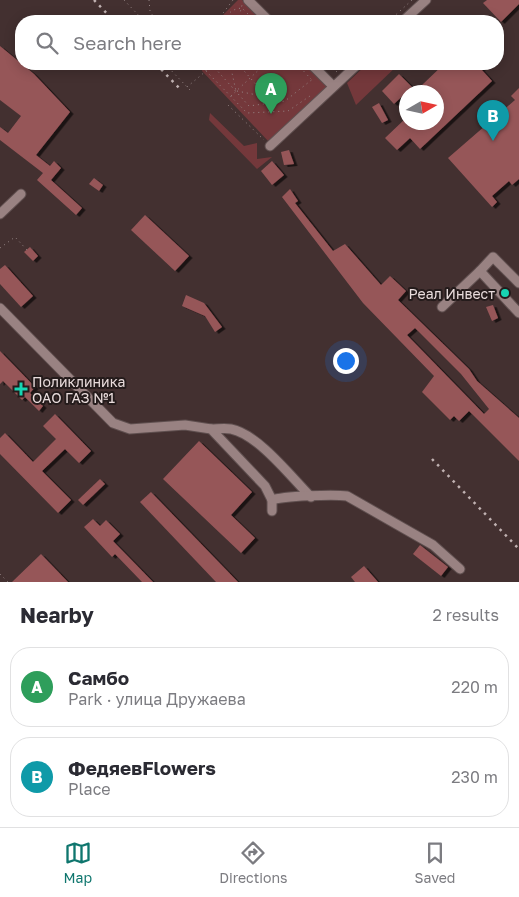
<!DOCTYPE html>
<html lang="en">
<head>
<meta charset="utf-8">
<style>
	body { margin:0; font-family:"Golos Text",sans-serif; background:#f2f2f3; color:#2b2b33 }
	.compass { position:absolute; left:399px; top:85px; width:45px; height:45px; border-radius:50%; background:#fff; box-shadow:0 2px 12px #0003; rotate:81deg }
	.you { position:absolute; left:345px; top:360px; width:18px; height:18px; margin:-12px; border:4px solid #fff; border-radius:50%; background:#1a73e8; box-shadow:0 0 0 8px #1a73e833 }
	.badge { display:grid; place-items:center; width:32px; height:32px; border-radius:50%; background:#0f766e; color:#fff; font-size:16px; font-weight:700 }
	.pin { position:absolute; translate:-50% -41px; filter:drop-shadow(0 1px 2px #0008) }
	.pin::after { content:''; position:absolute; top:26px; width:18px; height:15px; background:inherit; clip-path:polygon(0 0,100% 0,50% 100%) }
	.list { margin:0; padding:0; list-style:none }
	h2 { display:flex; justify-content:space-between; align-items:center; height:65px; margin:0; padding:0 20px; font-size:21px }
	h2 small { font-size:16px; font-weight:400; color:#7c7c81 }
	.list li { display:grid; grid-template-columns:32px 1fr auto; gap:15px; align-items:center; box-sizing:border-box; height:80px; margin:0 10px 10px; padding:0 10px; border:1px solid #e1e1e2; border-radius:20px }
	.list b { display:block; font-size:19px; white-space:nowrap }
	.list p { margin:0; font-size:16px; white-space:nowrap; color:#7c7c81 }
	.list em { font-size:16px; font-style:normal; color:#7c7c81 }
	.icon { flex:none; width:28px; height:28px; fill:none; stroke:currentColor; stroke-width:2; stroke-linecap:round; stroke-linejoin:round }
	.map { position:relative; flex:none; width:519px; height:582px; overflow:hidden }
	.search { position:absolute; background:#fff; box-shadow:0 2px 12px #0003; left:15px; right:15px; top:15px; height:55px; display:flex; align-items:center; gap:12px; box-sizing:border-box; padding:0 18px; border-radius:20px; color:#7c7c81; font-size:19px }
	.sheet { height:245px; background:#fff }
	nav { display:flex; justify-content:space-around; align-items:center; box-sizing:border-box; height:70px; border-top:1px solid #e1e1e2; background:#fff; font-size:14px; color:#7c7c81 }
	nav a { display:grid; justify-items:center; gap:2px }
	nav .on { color:#0f766e }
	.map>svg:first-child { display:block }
</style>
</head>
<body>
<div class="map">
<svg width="519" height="582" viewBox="0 0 519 582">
	<defs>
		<filter id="shadow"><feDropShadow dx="3.5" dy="2" stdDeviation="0" flood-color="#0009"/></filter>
	</defs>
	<rect width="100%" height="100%" fill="#433030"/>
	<!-- green -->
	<g fill="#74383b">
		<polygon points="238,0 242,0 263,21 220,21 224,14"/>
		<polygon points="203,64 306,64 329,86 269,142 202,71"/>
		<polygon points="367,64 399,64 356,105 347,83"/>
		<polygon points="210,113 244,146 257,143 257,159 272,157 257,169 209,120"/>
	</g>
	<!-- building -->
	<g fill="#965659" fill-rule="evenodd" filter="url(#shadow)">
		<polygon points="487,0 519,0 519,4 501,22 483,3"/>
		<polygon points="0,46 34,74 70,112 36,155 50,166 54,161 61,168 51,180 82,208 76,215 37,180 43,173 0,140 0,127 8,133 21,116 0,100"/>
		<polygon points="444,64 487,64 481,69 492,81 420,149 410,138 397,150 385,138 406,118 406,122 436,122 436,92 429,92 422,85"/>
		<polygon points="399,74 412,87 394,104 382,91"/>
		<polygon points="519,88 519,179 512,185 509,181 492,196 497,202 492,207 448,158 515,100 511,96"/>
		<polygon points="379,103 388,120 382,123 372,107"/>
		<polygon points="289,150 294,164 284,165 281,152"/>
		<polygon points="272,161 284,175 272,185 261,171"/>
		<polygon points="94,178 103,185 99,191 89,184"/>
		<path d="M290,189l8,12 -3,2 38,48 12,-7 36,41 9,-9 16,15 -8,9 71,69 8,12 42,37v43l-50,-50 -10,10 -5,-5 -4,4 -28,-28 12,-16 -71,-73 -81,-106zM415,328l46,46 28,35 -5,5 -77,-79z"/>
		<polygon points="145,215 189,256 175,271 131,230"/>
		<polygon points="30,247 38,256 33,261 24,252"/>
		<polygon points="5,265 33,296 21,307 0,284 0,269"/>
		<polygon points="186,295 204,303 222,327 215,332 205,316 182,306"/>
		<polygon points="493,305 498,318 492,321 486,307"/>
		<polygon points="0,351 35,387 30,393 43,406 39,411 25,397 22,400 3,381 0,384"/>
		<polygon points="55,414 91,451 79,463 65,449 42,471 71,500 58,513 0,454 0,438 5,433 33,462 56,439 43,426"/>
		<polygon points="199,441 252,492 231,515 255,538 241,553 163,479"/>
		<polygon points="100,479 105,484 83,505 78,500"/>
		<polygon points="151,492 238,582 216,582 140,502"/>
		<polygon points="93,519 100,526 106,520 120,534 113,541 153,582 142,582 115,554 112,557 84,527"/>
		<polygon points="420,545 448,567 441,576 413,554"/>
		<polygon points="41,554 68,582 12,582"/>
		<polygon points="364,566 378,582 355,582 351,577"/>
	</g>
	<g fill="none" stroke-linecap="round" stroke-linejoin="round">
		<!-- minor casing -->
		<g stroke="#5f4f4f" stroke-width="11">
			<g id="minor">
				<polyline points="248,0 269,21"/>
				<polyline points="403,21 426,0"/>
				<polyline points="311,64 333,86"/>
				<polyline points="270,146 358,64"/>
				<polyline points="0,214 21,194"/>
				<polyline points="519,283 493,257 480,271 519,313"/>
				<polyline points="442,307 480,271"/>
				<polyline points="0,308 113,423 130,429 185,425 211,429 265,486 272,500 272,511"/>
				<path d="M211,429c6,0 14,-1 20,0 27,5 61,49 80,68"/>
				<path d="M272,500c11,-4 62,-6 75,-4l86,49 27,24"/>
			</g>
		</g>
		<!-- path -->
		<g stroke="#988888" stroke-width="1" stroke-dasharray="1 4" stroke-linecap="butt">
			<polyline points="124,0 144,21"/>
			<polyline points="149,0 150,11 156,21"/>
			<polyline points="217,21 233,0"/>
			<path d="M225,21c3,-9 8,-12 17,-13l13,13"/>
			<polyline points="238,21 242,5"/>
			<polyline points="389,21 412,0"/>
			<polyline points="165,64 190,90"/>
			<polyline points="214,64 213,66 249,106 285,101 314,78"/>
			<polyline points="230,64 236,91"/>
			<polyline points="238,64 267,97"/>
			<polyline points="297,64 311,79"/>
			<polyline points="206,71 247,113 288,111 310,96"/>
			<polyline points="336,72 345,64"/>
			<polyline points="187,87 206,71 207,64"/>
			<polyline points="237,91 282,100"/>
			<polyline points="231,96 265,64"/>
			<polyline points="228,105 264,140"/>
			<polyline points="0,248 15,237 27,250"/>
			<polyline points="0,574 8,582"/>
		</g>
		<!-- minor -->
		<use href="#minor" stroke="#998282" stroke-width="9"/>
		<!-- rail -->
		<g stroke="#c1b2b2" stroke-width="2.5" stroke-dasharray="2.5 5" stroke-linecap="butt">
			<polyline points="94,0 114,21"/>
			<polyline points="156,64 182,91"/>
			<polyline points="432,459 519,549"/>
		</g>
	</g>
	<!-- markers -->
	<g fill="#17d5b3" stroke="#241b1b" stroke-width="2">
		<circle cx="505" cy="293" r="5"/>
		<path d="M18.5 381.5h5v5h5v5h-5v5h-5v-5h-5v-5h5z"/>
	</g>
	<g text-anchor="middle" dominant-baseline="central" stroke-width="4" stroke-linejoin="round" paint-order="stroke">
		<!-- poi labels -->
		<g font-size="14" fill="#e9dcdc" stroke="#241b1b" text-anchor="end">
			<text x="495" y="293">Реал Инвест</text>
			<text x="32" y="381" text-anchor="start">Поликлиника<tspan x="32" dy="16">ОАО ГАЗ №1</tspan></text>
		</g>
	</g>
</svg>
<svg class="compass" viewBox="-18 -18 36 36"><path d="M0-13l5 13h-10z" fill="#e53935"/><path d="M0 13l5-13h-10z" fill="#7c7c81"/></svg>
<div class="you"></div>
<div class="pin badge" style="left:271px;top:114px;background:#2e9e5b">A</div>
<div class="pin badge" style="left:493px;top:141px;background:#0f9aa8">B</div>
<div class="search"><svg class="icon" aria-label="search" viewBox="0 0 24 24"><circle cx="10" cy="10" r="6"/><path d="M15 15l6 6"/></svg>Search here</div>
</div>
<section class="sheet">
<h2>Nearby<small>2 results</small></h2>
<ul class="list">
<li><span class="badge" style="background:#2e9e5b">A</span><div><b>Самбо</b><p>Park · улица Дружаева</p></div><em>220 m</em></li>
<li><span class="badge" style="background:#0f9aa8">B</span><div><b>ФедяевFlowers</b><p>Place</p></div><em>230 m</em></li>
</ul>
</section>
<nav>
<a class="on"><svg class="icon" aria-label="map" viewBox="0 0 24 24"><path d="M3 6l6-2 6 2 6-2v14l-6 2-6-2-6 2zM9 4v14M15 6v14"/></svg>Map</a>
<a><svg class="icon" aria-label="directions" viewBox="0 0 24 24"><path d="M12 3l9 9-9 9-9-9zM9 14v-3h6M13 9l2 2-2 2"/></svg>Directions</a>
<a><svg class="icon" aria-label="saved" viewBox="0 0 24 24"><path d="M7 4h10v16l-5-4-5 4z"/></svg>Saved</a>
</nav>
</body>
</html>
